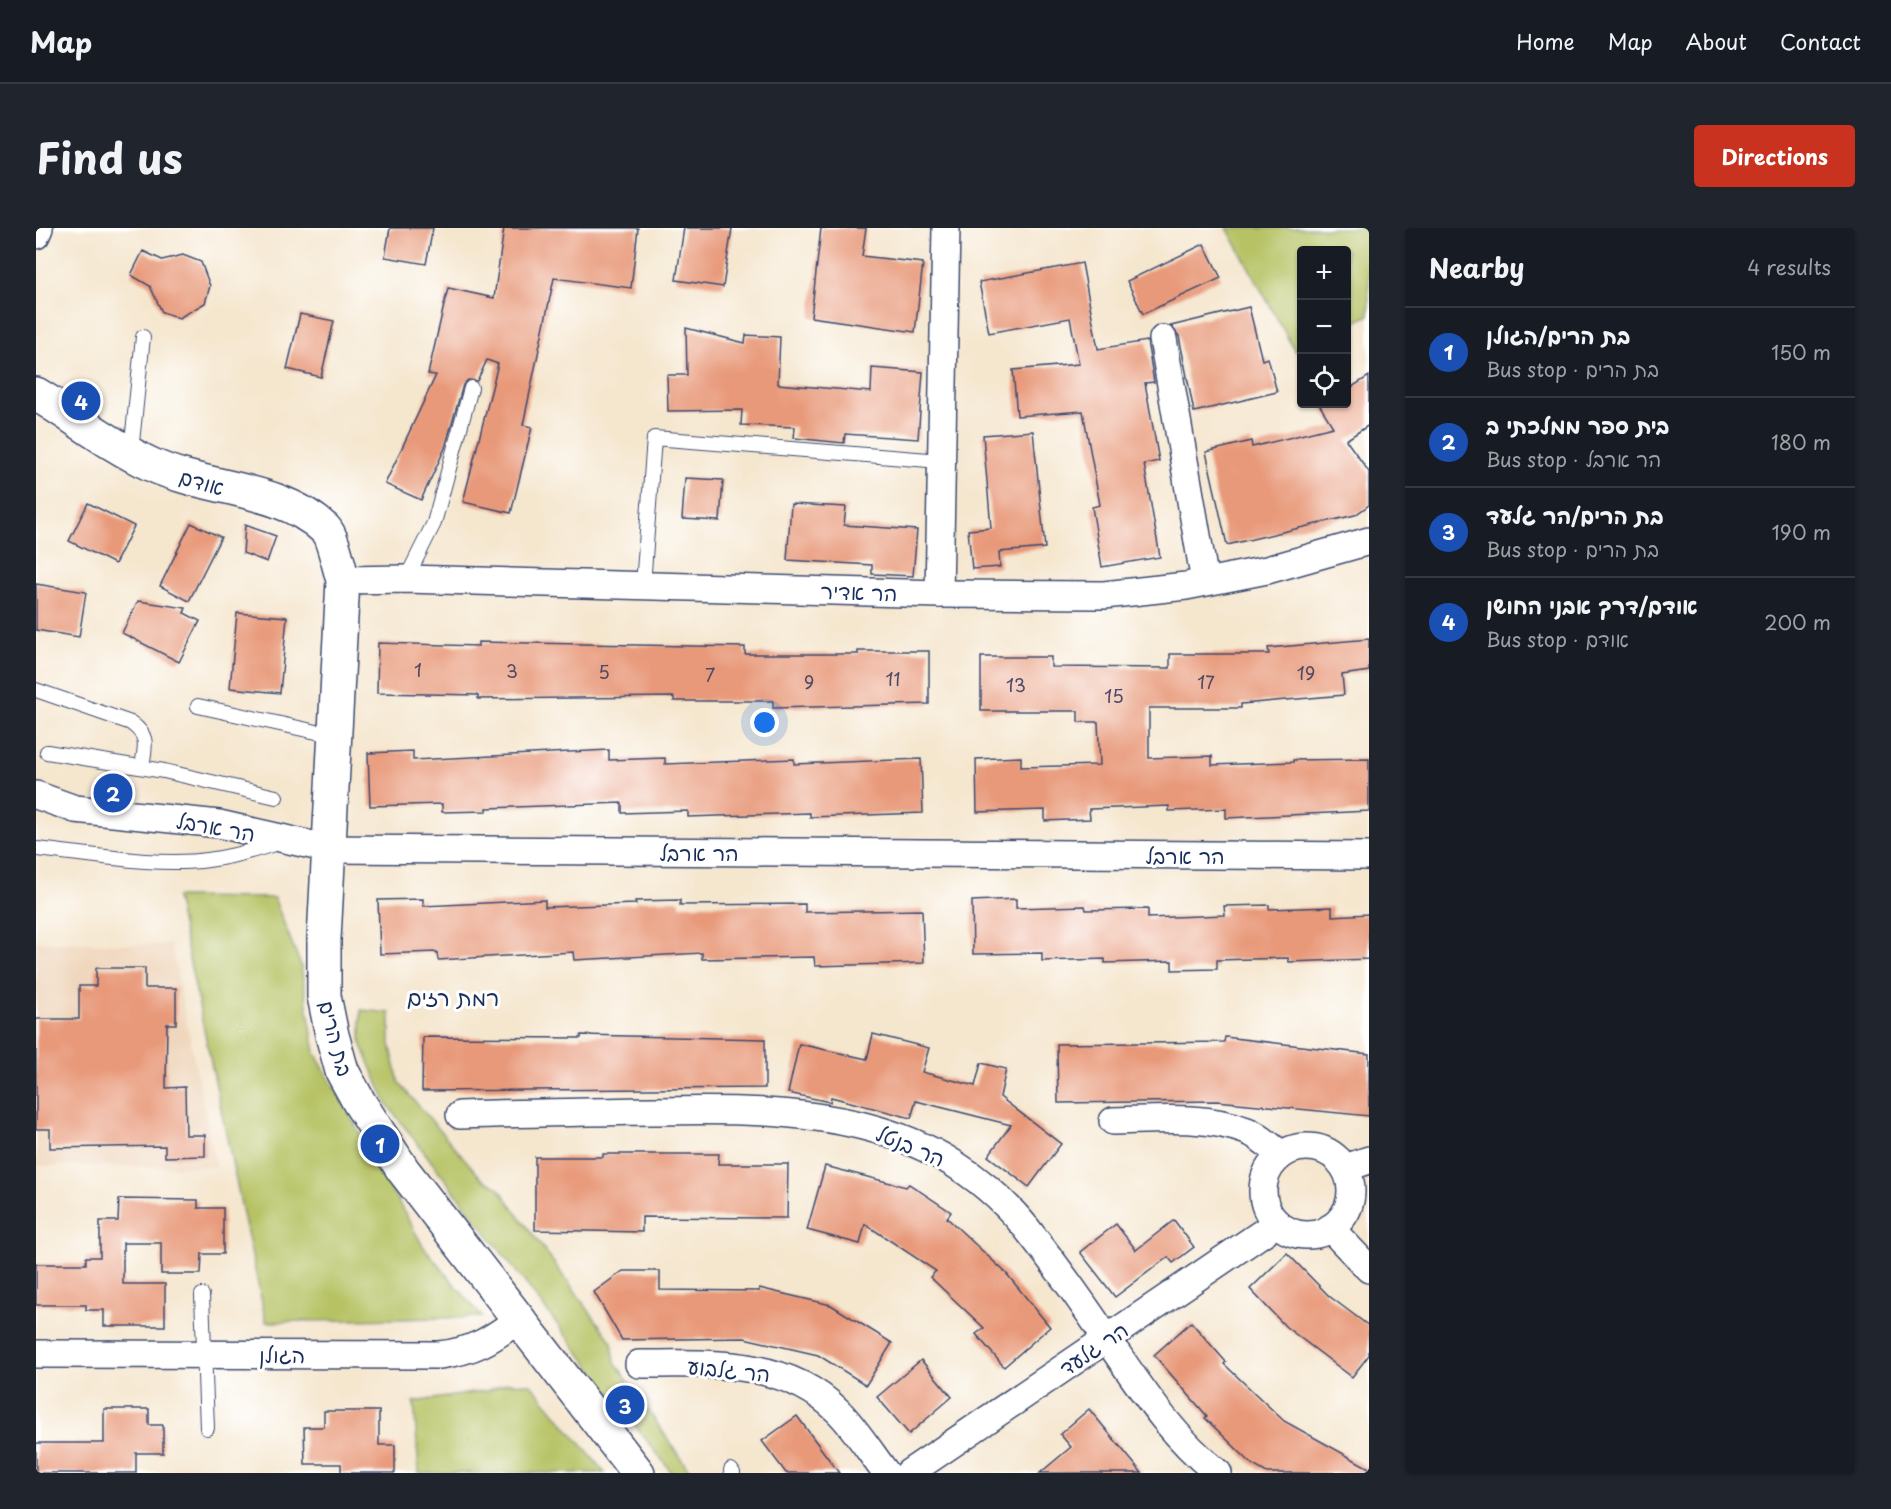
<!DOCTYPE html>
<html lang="en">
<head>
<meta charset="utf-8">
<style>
	body { margin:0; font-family:"Playpen Sans","Playpen Sans Hebrew",sans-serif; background:#20242c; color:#f1f3f6 }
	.controls { position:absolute; right:18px; top:18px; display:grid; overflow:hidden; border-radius:6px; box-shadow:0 2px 4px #0004 }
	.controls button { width:54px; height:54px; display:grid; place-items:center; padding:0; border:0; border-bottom:2px solid #363941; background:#171b24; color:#f1f3f6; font:30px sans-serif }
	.you { position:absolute; left:729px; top:495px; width:21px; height:21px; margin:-15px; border:4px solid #fff; border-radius:50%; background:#1a73e8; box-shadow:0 0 0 9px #1a73e833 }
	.badge { display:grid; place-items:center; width:39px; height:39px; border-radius:50%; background:#c8321e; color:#fff; font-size:20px; font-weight:700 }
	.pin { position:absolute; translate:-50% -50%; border:3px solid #fff; box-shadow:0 2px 6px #0006 }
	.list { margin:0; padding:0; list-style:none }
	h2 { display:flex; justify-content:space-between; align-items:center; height:78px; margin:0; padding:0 24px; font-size:26px }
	h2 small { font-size:20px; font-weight:400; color:#9ea1a6 }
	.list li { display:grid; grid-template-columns:39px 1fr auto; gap:18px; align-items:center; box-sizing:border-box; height:90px; padding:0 24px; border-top:2px solid #363941 }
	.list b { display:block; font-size:22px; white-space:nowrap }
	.list p { margin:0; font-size:20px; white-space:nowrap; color:#9ea1a6 }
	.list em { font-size:20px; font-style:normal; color:#9ea1a6 }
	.icon { flex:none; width:33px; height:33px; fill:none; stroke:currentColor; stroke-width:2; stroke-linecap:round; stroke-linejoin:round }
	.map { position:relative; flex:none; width:1333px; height:1245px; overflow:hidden; border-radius:6px }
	header { display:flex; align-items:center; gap:36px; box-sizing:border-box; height:84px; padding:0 30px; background:#171b24; border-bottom:2px solid #363941 }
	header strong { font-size:28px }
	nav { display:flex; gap:33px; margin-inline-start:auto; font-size:21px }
	.intro { display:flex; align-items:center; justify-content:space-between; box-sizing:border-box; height:144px; padding:0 36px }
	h1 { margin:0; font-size:42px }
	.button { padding:15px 27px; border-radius:6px; background:#c8321e; color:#fff; font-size:21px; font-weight:700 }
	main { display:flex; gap:36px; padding:0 36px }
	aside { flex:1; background:#171b24; border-radius:6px; box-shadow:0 2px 4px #0004 }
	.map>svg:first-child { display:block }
</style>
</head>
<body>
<header>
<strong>Map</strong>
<nav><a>Home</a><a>Map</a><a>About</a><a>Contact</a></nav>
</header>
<div class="intro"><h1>Find us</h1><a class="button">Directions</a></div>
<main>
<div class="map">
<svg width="1333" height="1245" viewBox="0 0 1333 1245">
	<rect width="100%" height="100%" fill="#fff"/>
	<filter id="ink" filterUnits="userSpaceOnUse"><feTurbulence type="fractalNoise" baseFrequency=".0167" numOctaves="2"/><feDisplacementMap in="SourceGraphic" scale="12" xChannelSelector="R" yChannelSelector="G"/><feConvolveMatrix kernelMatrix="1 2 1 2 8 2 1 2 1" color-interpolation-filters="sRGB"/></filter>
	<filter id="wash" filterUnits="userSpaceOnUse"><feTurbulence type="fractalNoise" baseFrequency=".008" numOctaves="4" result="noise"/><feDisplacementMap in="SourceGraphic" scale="24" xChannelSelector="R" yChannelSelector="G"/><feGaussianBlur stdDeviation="1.35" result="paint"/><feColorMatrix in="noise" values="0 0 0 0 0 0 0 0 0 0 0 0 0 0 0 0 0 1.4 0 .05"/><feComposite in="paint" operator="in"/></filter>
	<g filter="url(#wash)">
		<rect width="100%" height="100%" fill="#f5e6ce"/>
		<!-- built -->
		<polygon fill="#efd6bc" points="0,714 135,717 180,939 0,938"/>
		<!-- green -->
		<g fill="#b6c264" stroke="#687861" stroke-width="1.5">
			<polygon points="1191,0 1333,0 1333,87 1311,98 1310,22 1266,22 1265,120 1259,123"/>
			<polygon points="140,669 238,670 265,738 279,825 387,1018 446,1089 230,1094"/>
			<polygon points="325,782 354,785 354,816 363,855 446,951 462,959 576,1114 579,1134 655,1245 636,1245 351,876 325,815"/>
			<polygon points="472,1155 495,1156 569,1245 383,1245 378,1174 450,1163"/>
		</g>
		<g id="blocks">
			<!-- building -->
			<g fill="#e89979">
				<polygon points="354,0 397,0 390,36 349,29"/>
				<polygon points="468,0 602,0 595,60 518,50 487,197 496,199 475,285 427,274 462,136 451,132 441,153 432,152 427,157 409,220 385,272 349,256 400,147 392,146 412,60 458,70"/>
				<polygon points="648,0 696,0 687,59 640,52"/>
				<polygon points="785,0 830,0 826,28 887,35 879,104 775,89"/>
				<polygon points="1168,16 1185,50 1107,86 1091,53"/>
				<polygon points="107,23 126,32 147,27 165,34 174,58 169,75 143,90 126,84 114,58 95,47"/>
				<polygon points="1046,35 1062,121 1111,113 1118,154 1109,155 1123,233 1108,236 1124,329 1066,339 1056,279 1064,277 1047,183 981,188 977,142 1043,136 1034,90 953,105 943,54"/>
				<polygon points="1213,79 1226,132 1232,130 1241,164 1158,184 1143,108 1135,98"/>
				<polygon points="264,86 298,93 285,149 251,141"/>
				<polygon points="650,100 709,115 710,107 744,109 742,156 835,164 836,140 887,144 882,211 809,206 808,215 758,210 759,199 705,197 706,182 632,183 631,147 651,147"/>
				<polygon points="1333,148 1333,197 1310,212 1333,244 1333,277 1319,287 1191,317 1170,224 1215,213 1216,219 1297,199 1283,176 1311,176 1311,162"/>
				<polygon points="997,203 1009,320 963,324 964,339 936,341 932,302 955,300 947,207"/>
				<polygon points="649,250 687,252 684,293 646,291"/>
				<polygon points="52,275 98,298 79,336 33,313"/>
				<polygon points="755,276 810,279 808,297 881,302 877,348 836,346 836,337 751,332"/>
				<polygon points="155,295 185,309 153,373 124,358"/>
				<polygon points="209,297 240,308 231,334 207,325"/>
				<polygon points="0,356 50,364 43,409 0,402"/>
				<polygon points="102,373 150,380 148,385 164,393 143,434 86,405"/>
				<polygon points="201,385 251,389 244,465 194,460"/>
				<polygon points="1333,411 1333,443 1306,447 1308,467 1205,476 1205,480 1113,480 1113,530 1176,528 1176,537 1257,534 1257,532 1333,531 1333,583 1190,590 1190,581 1133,583 1133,578 1053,581 1054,591 1009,593 1009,582 941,584 940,531 985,529 985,539 1064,537 1062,494 1042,494 1042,483 945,483 945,429 1015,429 1015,439 1134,440 1134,426 1233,426 1232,420"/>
				<polygon points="442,414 709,419 709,426 822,426 822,423 893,423 893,476 737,480 737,473 638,473 638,469 442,471 442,467 341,465 342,415 442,418"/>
				<polygon points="573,522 573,532 629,530 629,536 758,531 758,536 885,531 887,585 774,589 774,585 652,589 652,583 586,585 586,575 451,580 451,583 406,584 406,576 334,578 332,525 377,523 377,532"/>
				<polygon points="387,671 387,678 509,672 509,679 600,676 599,673 644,672 644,677 769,676 769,684 886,682 888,735 779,738 778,729 666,731 666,725 538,732 537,724 402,732 401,724 344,726 342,672"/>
				<polygon points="980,671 980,680 1049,678 1050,682 1112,681 1112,690 1189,687 1188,678 1233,677 1233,681 1296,679 1296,688 1333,686 1333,731 1253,734 1252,730 1181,732 1181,741 1136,742 1136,733 1069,735 1069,731 1006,733 1006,725 937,726 936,673"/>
				<polygon points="60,740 109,740 109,760 140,760 140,796 131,796 130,860 149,859 150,907 169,907 169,928 129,929 129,918 14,920 14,901 0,901 0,791 43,791 43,758 60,758"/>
				<polygon points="837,806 893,820 886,844 939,858 945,835 970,841 964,869 1025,916 993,959 952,928 975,897 880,873 875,890 795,869 794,874 752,865 763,816 831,831"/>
				<polygon points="545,807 729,811 729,860 386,863 387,809 545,810"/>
				<polygon points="1189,809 1333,826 1333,888 1181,873 1022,875 1021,816 1188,814"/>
				<polygon points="567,926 683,926 682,936 752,936 751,990 606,989 606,1004 499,1002 499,929 567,929"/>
				<polygon points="789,938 870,959 873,956 915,984 911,990 970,1045 1014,1099 968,1139 940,1106 948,1100 894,1049 900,1043 829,996 824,1016 771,1002"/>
				<polygon points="83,971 162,972 162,980 187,980 187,1026 166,1026 165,1046 125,1046 125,1015 87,1015 87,1056 129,1056 129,1098 68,1098 68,1082 50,1082 50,1077 0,1077 0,1036 50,1036 50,1029 64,1029 64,993 82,993"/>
				<polygon points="1138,992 1158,1019 1137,1035 1132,1029 1079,1069 1044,1024 1080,996 1100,1022"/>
				<polygon points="1251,1025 1293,1068 1333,1098 1333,1127 1316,1149 1250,1099 1214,1061"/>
				<polygon points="587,1043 624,1043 624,1062 723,1063 723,1060 795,1077 856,1115 830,1157 782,1127 708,1110 586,1112 558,1064"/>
				<polygon points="1155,1094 1190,1134 1188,1136 1248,1193 1333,1240 1333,1245 1231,1245 1217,1237 1169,1190 1171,1188 1118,1127"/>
				<polygon points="885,1132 916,1169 873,1206 841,1169"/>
				<polygon points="68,1181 113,1181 113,1197 127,1197 127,1225 100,1225 100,1245 0,1245 0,1215 68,1215"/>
				<polygon points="1053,1181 1106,1245 1004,1245 1035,1219 1024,1206"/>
				<polygon points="288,1183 343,1183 343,1217 359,1217 359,1245 305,1245 305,1236 269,1236 268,1199 288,1199"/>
				<polygon points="761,1188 803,1245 750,1245 726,1213"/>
			</g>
		</g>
	</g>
	<g filter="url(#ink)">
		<use href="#blocks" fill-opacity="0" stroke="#3c4a6f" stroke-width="1.5"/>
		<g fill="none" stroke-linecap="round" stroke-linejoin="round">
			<!-- service casing -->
			<g stroke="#3c4a6f" stroke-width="16">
				<g id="service">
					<polyline points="95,224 107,109"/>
					<polyline points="370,351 398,295 435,160"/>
					<polyline points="607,357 618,210 905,233"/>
					<path d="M0,462l95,33c19,14 14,22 11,44"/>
					<polyline points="162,478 299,508"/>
					<polyline points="11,524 128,543 240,569"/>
					<path d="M0,621c52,5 121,18 172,11 25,-3 48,-10 72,-18"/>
					<polyline points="166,1067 171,1200"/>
					<polyline points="695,1242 697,1245"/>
				</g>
			</g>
			<!-- minor casing -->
			<g stroke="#3c4a6f" stroke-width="30">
				<g id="minor">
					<polyline points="0,7 3,0"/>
					<polyline points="1127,111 1169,354"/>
					<polyline points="307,352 370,351 903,366 1068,367 1150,358 1231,342 1333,313"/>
					<polyline points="903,366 910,0"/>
					<polyline points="0,567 39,581 183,596 293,621 1333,628"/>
					<path d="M424,887c65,-2 129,-3 193,-4 146,-3 286,0 382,128 25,32 49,66 72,100 34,49 64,97 111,134"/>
					<path d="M1077,893c44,-1 92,-6 134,10 12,4 23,16 34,23"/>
					<circle cx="1271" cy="963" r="44"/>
					<polyline points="1309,940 1333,932"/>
					<polyline points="1294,1000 1333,1041"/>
					<path d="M0,1126l403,1c35,-4 52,-15 80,-36"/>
					<path d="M603,1136c69,0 146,-6 199,47 18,18 32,41 48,62"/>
					<polyline points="873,1245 1241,995"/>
				</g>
			</g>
			<!-- tertiary casing -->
			<g stroke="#3c4a6f" stroke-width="36">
				<path id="tertiary" d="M0,166c37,22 75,52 114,70 55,26 129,22 175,65 8,8 14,39 18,51l-19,359v57l8,39 10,36 17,31 44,68 235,303"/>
			</g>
			<!-- service -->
			<use href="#service" stroke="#fff" stroke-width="14"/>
			<!-- minor -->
			<use href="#minor" stroke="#fff" stroke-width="27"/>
			<!-- tertiary -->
			<use href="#tertiary" stroke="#fff" stroke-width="33"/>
		</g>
	</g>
	<g text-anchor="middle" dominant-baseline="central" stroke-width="6" stroke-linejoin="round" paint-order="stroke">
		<!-- number labels -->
		<g font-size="18" fill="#4e4a65">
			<text x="382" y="441">1</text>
			<text x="476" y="442">3</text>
			<text x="568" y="443">5</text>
			<text x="1270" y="444">19</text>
			<text x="674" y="446">7</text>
			<text x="857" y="450">11</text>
			<text x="773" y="453">9</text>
			<text x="1170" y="453">17</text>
			<text x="980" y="456">13</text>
			<text x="1078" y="467">15</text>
		</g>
		<!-- street labels -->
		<g font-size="21" fill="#1b2f5e" stroke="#fff">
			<text transform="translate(166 253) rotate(16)">אודם</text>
			<text transform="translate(823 363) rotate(2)">הר אדיר</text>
			<text transform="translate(180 598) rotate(10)">הר ארבל</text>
			<text x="663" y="624">הר ארבל</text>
			<text x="1149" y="627">הר ארבל</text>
			<text transform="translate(301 810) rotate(75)">בת הרים</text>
			<text transform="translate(875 917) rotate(23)">הר בנטל</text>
			<text transform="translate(1057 1120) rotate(-34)">הר גלעד</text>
			<text x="246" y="1126">הגולן</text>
			<text transform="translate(693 1141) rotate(6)">הר גלבוע</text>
		</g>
		<!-- neighbourhood labels -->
		<g font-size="22" fill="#1b2f5e" stroke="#fff">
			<text x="417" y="768">רמת רזים</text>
		</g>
	</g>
</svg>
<div class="controls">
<button>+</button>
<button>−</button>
<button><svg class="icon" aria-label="locate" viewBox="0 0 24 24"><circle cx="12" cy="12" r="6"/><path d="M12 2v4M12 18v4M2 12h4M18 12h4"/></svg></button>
</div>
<div class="you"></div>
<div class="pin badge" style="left:344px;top:916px;background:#1a4fb4">1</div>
<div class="pin badge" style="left:77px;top:565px;background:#1a4fb4">2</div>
<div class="pin badge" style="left:589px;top:1177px;background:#1a4fb4">3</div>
<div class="pin badge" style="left:45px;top:173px;background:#1a4fb4">4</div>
</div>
<aside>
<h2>Nearby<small>4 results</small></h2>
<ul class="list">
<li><span class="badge" style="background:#1a4fb4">1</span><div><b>בת הרים/הגולן</b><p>Bus stop · בת הרים</p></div><em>150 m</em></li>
<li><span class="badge" style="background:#1a4fb4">2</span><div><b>בית ספר ממלכתי ב</b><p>Bus stop · הר ארבל</p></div><em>180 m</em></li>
<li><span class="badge" style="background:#1a4fb4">3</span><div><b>בת הרים/הר גלעד</b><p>Bus stop · בת הרים</p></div><em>190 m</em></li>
<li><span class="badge" style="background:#1a4fb4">4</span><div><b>אודם/דרך אבני החושן</b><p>Bus stop · אודם</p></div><em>200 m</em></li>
</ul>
</aside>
</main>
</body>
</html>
